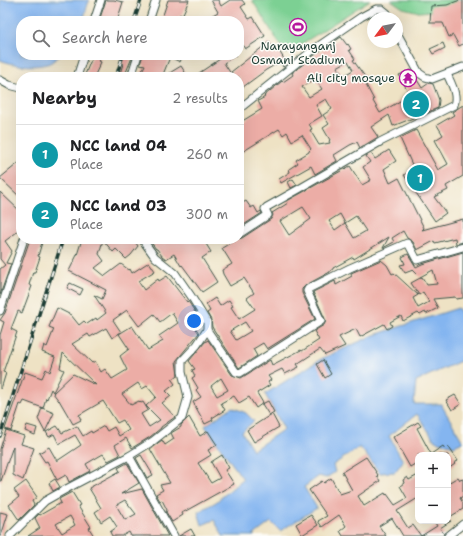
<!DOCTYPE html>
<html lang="en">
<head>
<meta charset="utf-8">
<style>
	body { margin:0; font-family:"Shantell Sans",sans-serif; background:#f6f6f6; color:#202124 }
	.controls { position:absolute; right:12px; bottom:12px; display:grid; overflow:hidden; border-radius:8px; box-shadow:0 4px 16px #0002 }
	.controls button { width:36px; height:36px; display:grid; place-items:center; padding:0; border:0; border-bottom:1px solid #e0e0e0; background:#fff; color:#202124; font:20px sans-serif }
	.compass { position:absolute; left:367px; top:12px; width:36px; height:36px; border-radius:50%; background:#fff; box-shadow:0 4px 16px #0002; rotate:238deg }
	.you { position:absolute; left:194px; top:321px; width:14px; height:14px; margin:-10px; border:3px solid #fff; border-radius:50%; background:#1a73e8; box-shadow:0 0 0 6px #1a73e833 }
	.badge { display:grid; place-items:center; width:26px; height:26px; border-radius:50%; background:#2563eb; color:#fff; font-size:13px; font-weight:700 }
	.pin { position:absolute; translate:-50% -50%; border:2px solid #fff; box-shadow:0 1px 4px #0006 }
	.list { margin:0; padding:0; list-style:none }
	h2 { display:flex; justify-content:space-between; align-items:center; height:52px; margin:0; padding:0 16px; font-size:17px }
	h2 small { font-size:13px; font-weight:400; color:#757577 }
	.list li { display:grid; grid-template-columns:26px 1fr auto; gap:12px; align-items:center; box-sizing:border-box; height:60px; padding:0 16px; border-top:1px solid #e0e0e0 }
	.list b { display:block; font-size:15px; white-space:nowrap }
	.list p { margin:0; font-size:13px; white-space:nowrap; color:#757577 }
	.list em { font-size:13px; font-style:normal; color:#757577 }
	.icon { flex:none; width:22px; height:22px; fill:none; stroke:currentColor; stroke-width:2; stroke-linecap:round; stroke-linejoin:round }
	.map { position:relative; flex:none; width:463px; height:536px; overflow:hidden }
	.search { position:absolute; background:#fff; box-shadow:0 4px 16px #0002; left:16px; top:16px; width:228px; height:44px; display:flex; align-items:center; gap:10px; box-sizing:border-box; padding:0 14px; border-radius:16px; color:#757577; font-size:15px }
	.panel { position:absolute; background:#fff; box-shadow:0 4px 16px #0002; left:16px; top:72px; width:228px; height:172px; border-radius:16px }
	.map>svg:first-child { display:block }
</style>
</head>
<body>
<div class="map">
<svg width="463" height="536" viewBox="0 0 463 536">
	<rect width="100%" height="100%" fill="#fdfcf7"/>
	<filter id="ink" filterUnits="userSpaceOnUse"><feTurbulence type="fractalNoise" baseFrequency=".025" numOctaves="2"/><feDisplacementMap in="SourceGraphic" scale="8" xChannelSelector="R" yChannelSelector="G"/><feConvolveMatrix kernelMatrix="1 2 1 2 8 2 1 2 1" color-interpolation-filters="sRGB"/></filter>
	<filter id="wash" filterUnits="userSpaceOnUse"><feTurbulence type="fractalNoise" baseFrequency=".012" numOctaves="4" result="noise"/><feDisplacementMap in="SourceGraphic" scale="16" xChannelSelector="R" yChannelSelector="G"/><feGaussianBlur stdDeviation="0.9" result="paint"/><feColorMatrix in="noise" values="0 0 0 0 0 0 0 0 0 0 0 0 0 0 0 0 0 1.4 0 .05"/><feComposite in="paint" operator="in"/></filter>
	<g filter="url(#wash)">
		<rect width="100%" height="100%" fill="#eee2c4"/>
		<!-- green -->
		<g fill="#7bd093" stroke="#4d8664">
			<polygon points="252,0 370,0 286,54"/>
			<polygon points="391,0 463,0 463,1 447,10 419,12 403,8"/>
		</g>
		<!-- water -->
		<g fill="#84b5f0" stroke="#527992">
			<path d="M0,0h89l-6,21h-62v34h39c-4,3 -8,8 -13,9 -15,4 -34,1 -47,-4z"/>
			<polygon points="458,308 463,316 463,360 416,381 414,404 441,404 463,442 454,446 435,441 417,414 389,436 403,461 395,472 380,473 360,447 333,465 335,472 326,478 319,476 304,487 317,508 280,531 271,522 254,535 254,536 223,536 214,520 202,525 198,512 216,502 243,479 205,426 232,407 246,413 254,421 242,432 253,450 284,429 265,394 321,359 374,335"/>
		</g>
		<g id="blocks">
			<!-- building -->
			<g fill="#ecada6" fill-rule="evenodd">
				<polygon points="106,0 114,0 123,2 117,21 99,21"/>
				<polygon points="168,0 189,0 182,16 180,14 178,19 176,18 175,21 161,21"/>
				<polygon points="211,0 218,0 221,6 230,0 242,0 245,4 241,7 249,19 253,17 265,36 245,49 239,40 239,21 215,21 211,16 218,12"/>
				<polygon points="460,0 463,0 463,44 459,46 453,35 449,37 443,23 430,23 431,6 447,5"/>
				<path d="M341,37l6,8 1,-1 3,5 -2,1 6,9 -2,1 15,21 -3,2 9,17 -1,1 7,12 30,-18 -11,-20 12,-5 11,18 7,-5 4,1 6,16 -1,8 -45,18 -4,-11 -18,12 7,10 -18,11 -3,-6 -7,3 -16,10 3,6 -22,13 -4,-8 -30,17 -2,-4 11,-7 -1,-3 9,-6 -2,-3 13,-8v-1l2,-2 -9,-14 -10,6 -5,-9 -4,3 -4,-6 -40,25v-31l23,-14 -4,-8 7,-4 -1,-1 18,-15 1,1 10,-7 -1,-2 24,-19zM348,61l5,9 -10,6 -6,-9zM315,79l7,10 -13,8 -7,-10zM326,99l6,10 -9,6 6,9 -6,4 7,12 -1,1 1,2 -11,2 -9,-15 2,-1 -3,-5 13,-8 -6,-11z"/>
				<polygon points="269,42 275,51 278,49 287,64 283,67 280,62 266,70 239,90 239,77 235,77 231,72"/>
				<polygon points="443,43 445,48 433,54 430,49"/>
				<polygon points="93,55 102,55 99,61 101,62 94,77 84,77"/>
				<polygon points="119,55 133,55 124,77 119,77 123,64 121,63 123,57"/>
				<polygon points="143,55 183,55 180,62 170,57 162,77 139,77 145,65 140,64"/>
				<polygon points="226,55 236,55 224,63 233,77 193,77"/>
				<polygon points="181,66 188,77 163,77"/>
				<polygon points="463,105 463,176 446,186 448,190 434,197 446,213 435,221 404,175 414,169 400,138 416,130 438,170 448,164 435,140 443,135 437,125 454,115 452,112"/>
				<path d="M389,150l7,11 -12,8 6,14 9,-5 25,50 -2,2 41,-11v23l-7,2 -1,-6 -20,5 -1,-2 -17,9 -4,-8 -6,-4 -4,-7 -11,7 2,4 -11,6 6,-11 -35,22 -1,-2 -20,11v1l-3,2v1l-24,13 -4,4v4l13,26 -48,30 -4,-6 -10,6 4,7 -18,12 -27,-41 -1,-7 -4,-7 3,-2 -4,-7 9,-6 5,8 9,-6 4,6 -2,1 8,12 16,-10 -8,-11 7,-5 -10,-15 -14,8 -7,-12 -1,-4 10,-6 -10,-16 15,-9 5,-1 29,-19 2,-4 -1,-2 16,-10 -1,-2 63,-35 12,19 9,-5 -8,-13 7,-5 -4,-6 5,-3 4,6zM303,207l8,12 -22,16 -9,-14zM340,214l5,9 11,-7 10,15 -12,7 -9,-15 -10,7 -6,-9zM245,322l6,9 -15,9 -6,-9z"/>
				<polygon points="21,161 21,198 0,178"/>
				<polygon points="293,179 297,185 291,188 288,182"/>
				<polygon points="0,192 21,212 21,219 17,232 5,241 12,251 6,263 11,264 0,295 0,269 5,265 0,259"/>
				<polygon points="246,201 251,208 254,206 258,213 261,211 262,213 239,228 239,205"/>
				<polygon points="30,239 43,239 38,256 40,257 35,272 33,272 29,285 32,286 22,313 18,311 11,329 17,332 3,372 6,373 1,389 0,389 0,335 4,322 0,320 5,313"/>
				<path d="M82,239h51l5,7 -7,9 -5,4 -10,-10 -3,3 -10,-12 -4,14 5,7 -9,7 10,8 16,-12 8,6 1,-1 2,4 17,-11 6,9 -17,10 6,9 14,-11 1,2 8,-5 20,26 1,-1 11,17 -7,5 7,10 -23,28 2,14 -6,5 3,4 -9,7 5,5 -9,7 13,14 -14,10v1l-11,9 -18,11 -6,-10 -11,7 5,10 -12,6 -5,-7 -17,10 4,7 -21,11 -3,-7 -9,5 -10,-19 -2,1 -6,-9 10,-6 8,14 24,-16 -6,-10 -16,9 -5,-10 -5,3 -3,-5 11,-6 5,7 15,-7 6,10 8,-5 1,2 12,-7 3,5 7,-4 5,9 10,-6 -6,-10 -6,3 -14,-22 -24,14 2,5 -8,4 -14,-24v1l-6,-8 20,-19 23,11 -33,-32 -3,15 4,2 -11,22 -2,-3 -4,10 -1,-1 -3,10 -19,-7 -2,4 -2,-1 -9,27 -6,-2 20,-57 17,6 4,-9 4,3 5,-15 -13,-5 2,-7 3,2 7,-18 -5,-2 8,-19 14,7 8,10 5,-4 3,3 9,-6 1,2 9,-7 -12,-18 8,4 4,-9 -37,-19 8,-16zM127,310l12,16 15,-12 6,8 12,-9 6,10 -19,13 4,5 -15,9 -16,-24 -13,8 10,15 -9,7 7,14 -15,9 -7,-10 -4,3 -6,-11 -3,2 -20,-19 16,-10 2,3 16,-9 6,10 9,-6 -8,-12zM138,383l4,6 5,-3 9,11 -10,9 14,14 -11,7 -8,-13 7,-4 -5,-8 -2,1 -2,-2 -8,4 -9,-11z"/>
				<polygon points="154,239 203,239 211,252 202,258 217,282 202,292 182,265 181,266 174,254 166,259 162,256 157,249 156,249 150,241"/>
				<path d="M463,252v46l-7,1 -1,-2 -22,2 5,9 -12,6 -1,-2 -5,3 -2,-2 -15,8 -2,-5 -11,6 2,4 -5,3 -3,-5 -24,13 -4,-8 -17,8 6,9 -20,9 -5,-6 -23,15 2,3 -14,7 -3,-5 -14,7 3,4 -3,2 2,3 -13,8 6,10 -7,5 -7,-11 -10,6 -5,-7 -13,7 4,7 -13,8 1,2 -8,4 -12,-22 8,-5 -5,-7 2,-2 -6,-10 3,-2 -3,-6 3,-1 -6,-8 16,-19 3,-2 24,35 9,3 29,-18 2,5 29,-15 1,1 17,-11 -5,-9 10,-6 2,-4 -13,-29 22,-11 1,4 16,-9 -1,-3 30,-13 6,5 5,9 2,-1 24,22 -5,3 5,10 11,-6 -6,-10 -4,3 -8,-12 11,-6 5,8 10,-1 -4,-14 -13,7 -7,-7 -8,3 -5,-8 5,-1 -3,-7 6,-3 8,13 6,-3zM221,378l7,12 -11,6 -6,-10z"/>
				<polygon points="70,283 83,289 80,295 67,288"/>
				<polygon points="323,360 331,374 325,378 317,364"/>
				<polygon points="455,395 461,404 452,410 446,400"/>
				<polygon points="268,401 274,412 269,415 262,404"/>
				<polygon points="42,408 54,413 45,432 38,419"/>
				<polygon points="272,414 279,427 254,442 247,430"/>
				<polygon points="189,417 200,436 208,431 217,445 208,450 211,455 198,463 211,483 220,478 211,462 222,455 229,468 225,470 234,484 182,513 183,515 172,522 166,512 167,510 162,500 160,501 156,494 163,490 160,485 170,483 150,449 162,440 165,445 174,439 171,433 181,427 181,425"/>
				<polygon points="418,422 421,426 417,428 431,454 443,446 445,449 448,446 458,461 454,463 455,464 448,469 448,455 418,455 418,462 410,467 393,437"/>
				<polygon points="27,425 37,428 35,435 25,431"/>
				<polygon points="6,430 24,436 21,444 34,448 23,480 13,475 13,446 1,481 0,481 0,449"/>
				<polygon points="141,455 153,475 147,478 136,458"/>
				<polygon points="366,457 378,475 377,476 380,481 358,496 364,506 385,493 386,495 387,494 395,505 407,498 400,486 404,483 403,480 407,477 409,480 418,475 418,498 397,511 408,528 413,525 421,536 437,526 434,521 451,521 440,528 444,534 443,536 403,536 392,518 379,526 386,536 343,536 340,531 346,526 339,515 322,527 318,521 327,516 309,490 322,481 324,483 331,478 340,494 352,490 342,472"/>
				<path d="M127,463l12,20 -18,11 21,-5 26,47h-37l-2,-4 -7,4h-10l-2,-4 7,-5 -7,-11 -9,6 -6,-10 6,-4 -12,-20 31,-17 -2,-3zM125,500l11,14 -11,6 -9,-15z"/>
				<polygon points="458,477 460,480 463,479 463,496 460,498 463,503 463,509 448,518 448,483"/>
				<polygon points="55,479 60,487 53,491 49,483"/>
				<polygon points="26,481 37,497 32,501 34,505 19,520 9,505 19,497 14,490"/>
				<path d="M72,492l8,13 -2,1 13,21 -2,1 5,8h-66l12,-8 -5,-10 4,-4 1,1 21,-12 -2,-4zM70,516l5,9 -13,8 -6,-9z"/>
				<polygon points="0,512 8,514 1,536 0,536"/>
				<polygon points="311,515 318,525 302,535 296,524"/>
				<polygon points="191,529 195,536 179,536"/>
			</g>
		</g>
	</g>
	<g filter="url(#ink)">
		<use href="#blocks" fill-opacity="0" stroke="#3e564a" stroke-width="1"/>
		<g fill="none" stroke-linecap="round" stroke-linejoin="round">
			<!-- minor casing -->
			<g stroke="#3e564a" stroke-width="9">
				<g id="minor">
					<polyline points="94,21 101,0"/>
					<polyline points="149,21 156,0"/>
					<polyline points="397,33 419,73 425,77 432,79 463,67"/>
					<polyline points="77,77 84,55"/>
					<polyline points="131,77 138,55"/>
					<polyline points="0,80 9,85 21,88"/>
					<polyline points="239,109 313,50 361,17 376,9 382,9 387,13 389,18"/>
					<path d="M239,234l29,-19 -3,-6 2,-2 32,-18 81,-47 74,-37c4,-10 -3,-22 -7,-31"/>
					<polyline points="142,239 155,257 175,273 191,296 207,322 207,330 197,345 182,361 182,372 188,397 182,418 153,441 129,456 174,536"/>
					<polyline points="0,311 24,239"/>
					<polyline points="207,330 236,372 240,373 321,321 307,291 308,289 350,268 407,243 409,245 417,260 463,247"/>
					<polyline points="10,536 45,501 68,488 129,456"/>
					<polyline points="448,536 463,524"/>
				</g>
			</g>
			<!-- minor -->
			<use href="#minor" stroke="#fff" stroke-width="7"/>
			<!-- rail casing -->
			<g stroke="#1f3d34" stroke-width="3.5">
				<g id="rail">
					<polyline points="134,21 141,0"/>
					<polyline points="116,77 123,55"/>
					<polyline points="0,436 63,239"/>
				</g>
			</g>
			<!-- rail -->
			<use href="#rail" stroke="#fdfcf7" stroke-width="2" stroke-dasharray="6" stroke-linecap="butt"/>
		</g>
	</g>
	<!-- icons -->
	<defs>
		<g id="stadium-ring" transform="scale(0.9)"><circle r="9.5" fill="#fdfcf7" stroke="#b5179e" stroke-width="1.5"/><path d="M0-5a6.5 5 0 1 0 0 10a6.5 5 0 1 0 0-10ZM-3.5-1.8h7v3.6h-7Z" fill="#b5179e"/></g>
		<g id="temple-ring" transform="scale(0.9)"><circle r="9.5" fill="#fdfcf7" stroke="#b5179e" stroke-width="1.5"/><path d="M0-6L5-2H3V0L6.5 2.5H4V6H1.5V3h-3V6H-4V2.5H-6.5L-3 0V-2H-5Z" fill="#b5179e"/></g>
	</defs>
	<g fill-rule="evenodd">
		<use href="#stadium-ring" x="298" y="27"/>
		<use href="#temple-ring" x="408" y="78"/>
	</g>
	<g text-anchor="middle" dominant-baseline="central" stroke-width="3" stroke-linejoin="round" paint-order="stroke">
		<!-- poi labels -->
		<g font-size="12" fill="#1f3d34" stroke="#fdfcf7">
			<text x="298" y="46">Narayanganj<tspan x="298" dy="14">Osmani Stadium</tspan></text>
			<text x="395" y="78" text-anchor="end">Ali city mosque</text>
		</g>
	</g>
</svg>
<div class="controls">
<button>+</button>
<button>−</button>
</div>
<svg class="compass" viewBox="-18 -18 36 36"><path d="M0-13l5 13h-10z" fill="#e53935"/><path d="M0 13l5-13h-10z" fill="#757577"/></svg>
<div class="you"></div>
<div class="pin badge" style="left:420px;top:178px;background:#0f9aa8">1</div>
<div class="pin badge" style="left:416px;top:104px;background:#0f9aa8">2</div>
<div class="search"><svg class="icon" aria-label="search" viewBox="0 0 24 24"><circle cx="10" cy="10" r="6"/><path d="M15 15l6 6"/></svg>Search here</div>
<section class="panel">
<h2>Nearby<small>2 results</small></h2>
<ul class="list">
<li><span class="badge" style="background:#0f9aa8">1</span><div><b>NCC land 04</b><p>Place</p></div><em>260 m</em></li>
<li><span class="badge" style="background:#0f9aa8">2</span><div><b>NCC land 03</b><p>Place</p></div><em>300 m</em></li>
</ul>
</section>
</div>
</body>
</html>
